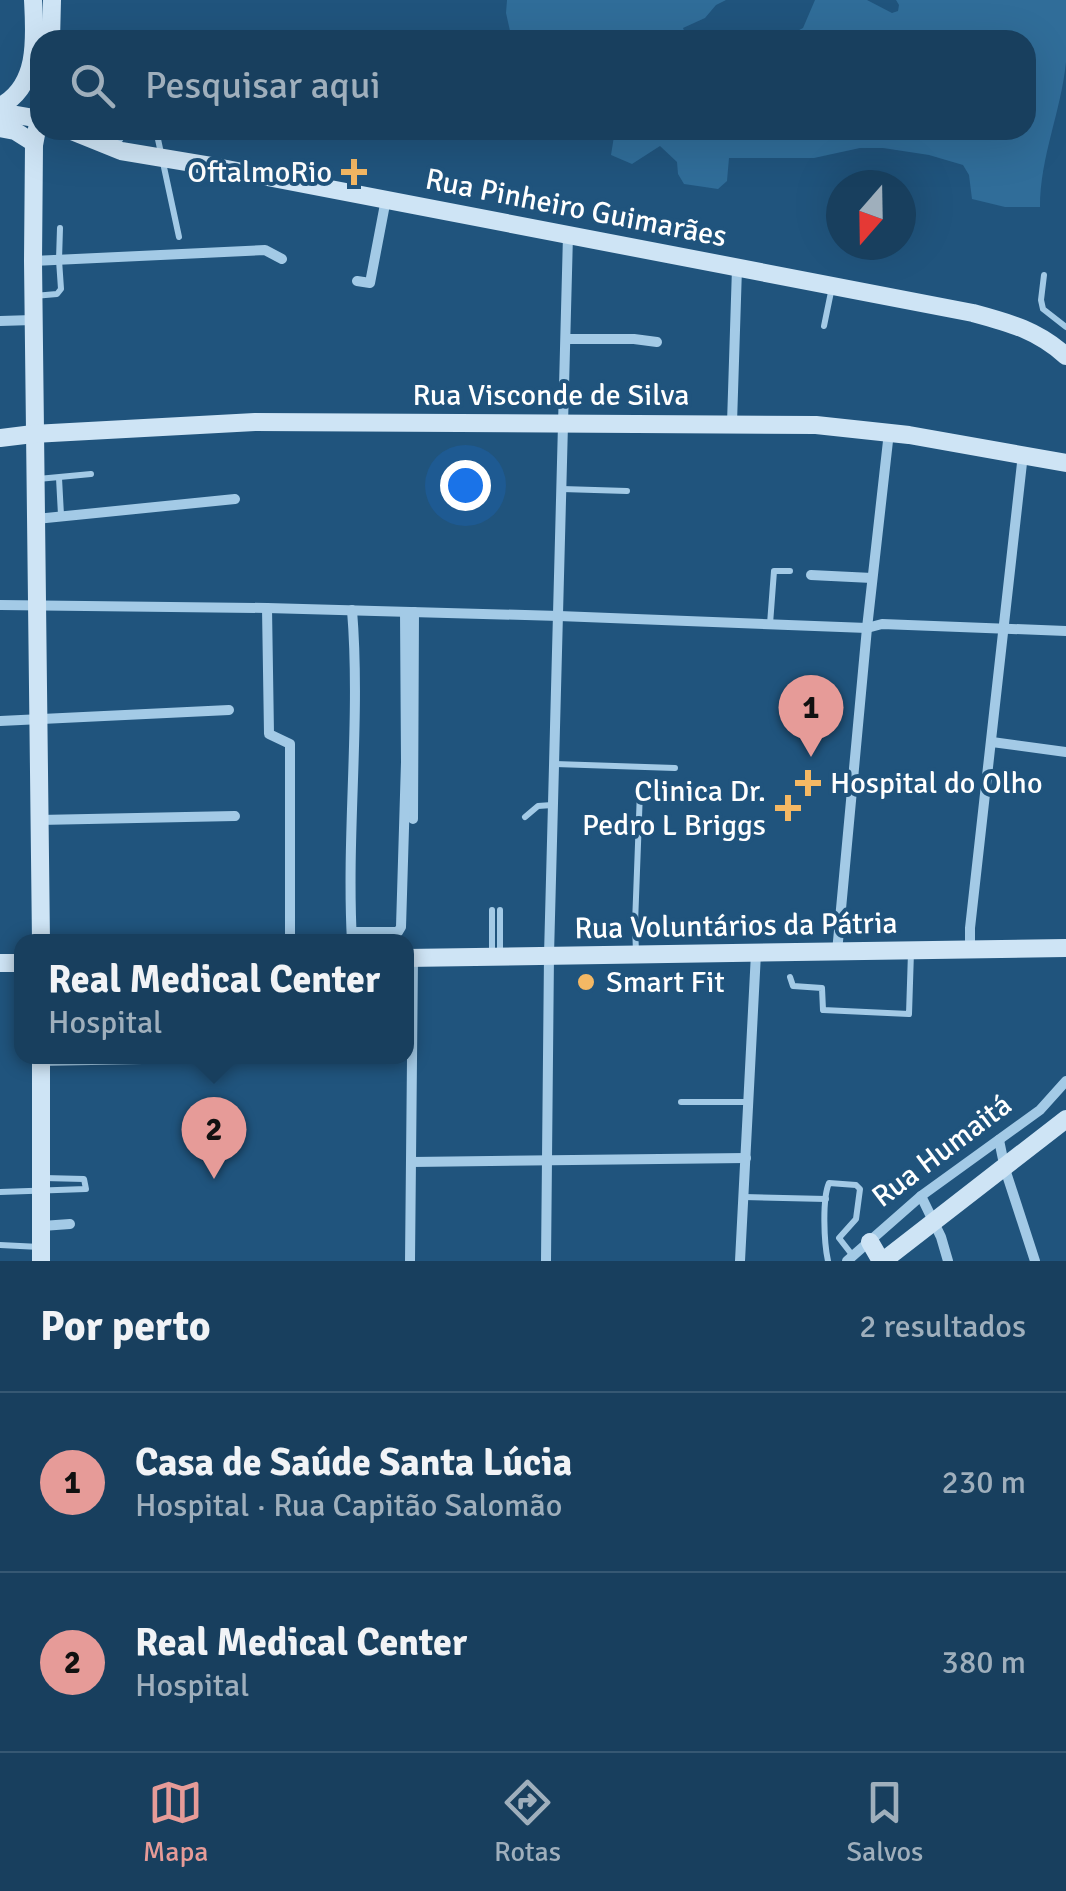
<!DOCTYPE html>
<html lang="pt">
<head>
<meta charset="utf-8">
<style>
	body { margin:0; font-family:Signika,sans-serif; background:#254a67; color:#f1f3f6 }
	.compass { position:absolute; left:826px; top:170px; width:90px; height:90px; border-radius:50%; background:#183f5e; box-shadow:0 10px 40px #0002; rotate:200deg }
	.you { position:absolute; left:465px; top:485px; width:35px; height:35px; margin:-25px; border:8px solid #fff; border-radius:50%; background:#1a73e8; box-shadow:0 0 0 15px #1a73e833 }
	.badge { display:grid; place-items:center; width:65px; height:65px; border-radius:50%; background:#e69b98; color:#111; font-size:32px; font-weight:700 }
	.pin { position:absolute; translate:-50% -82px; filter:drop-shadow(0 2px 5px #0008) }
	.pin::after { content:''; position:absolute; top:52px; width:35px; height:30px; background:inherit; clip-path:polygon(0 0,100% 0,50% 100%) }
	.popup { position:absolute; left:14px; top:934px; width:400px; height:130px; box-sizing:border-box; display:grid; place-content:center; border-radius:20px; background:#183f5e; filter:drop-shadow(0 2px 8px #0005); font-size:32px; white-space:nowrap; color:#9fafbc }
	.popup b { font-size:38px; color:#f1f3f6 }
	.popup::after { content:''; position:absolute; left:50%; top:100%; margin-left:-20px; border:20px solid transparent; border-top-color:#183f5e }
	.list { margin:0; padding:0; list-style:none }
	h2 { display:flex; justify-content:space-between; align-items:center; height:130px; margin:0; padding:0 40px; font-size:42px }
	h2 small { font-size:32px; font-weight:400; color:#9fafbc }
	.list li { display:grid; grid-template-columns:65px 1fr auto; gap:30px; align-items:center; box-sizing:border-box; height:180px; padding:0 40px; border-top:2px solid #365873 }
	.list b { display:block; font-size:38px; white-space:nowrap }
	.list p { margin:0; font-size:32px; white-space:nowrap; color:#9fafbc }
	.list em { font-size:32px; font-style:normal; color:#9fafbc }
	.icon { flex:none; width:55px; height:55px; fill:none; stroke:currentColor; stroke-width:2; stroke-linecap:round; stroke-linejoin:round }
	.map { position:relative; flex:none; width:1066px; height:1261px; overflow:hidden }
	.search { position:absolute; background:#183f5e; box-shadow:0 10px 40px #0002; left:30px; right:30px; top:30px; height:110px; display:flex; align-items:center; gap:25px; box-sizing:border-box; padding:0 35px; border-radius:30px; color:#9fafbc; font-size:38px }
	.sheet { height:490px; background:#183f5e }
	nav { display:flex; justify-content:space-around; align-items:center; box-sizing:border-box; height:140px; border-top:2px solid #365873; background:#183f5e; font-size:28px; color:#9fafbc }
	nav a { display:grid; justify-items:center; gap:5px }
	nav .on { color:#e69b98 }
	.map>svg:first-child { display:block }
</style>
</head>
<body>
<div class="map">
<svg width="1066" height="1261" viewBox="0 0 1066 1261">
	<rect width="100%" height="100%" fill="#20547d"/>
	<!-- green -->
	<path fill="#306d99" d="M507,0h219l-10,5 -11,13 -22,10 2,5c33,7 88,12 118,-5l12,-28h52l25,13 6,-2 1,-6 -3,-5h170c0,20 0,42 0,62 -5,50 -26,95 -26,145h-35l-33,-8 -3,-24 -6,-10 -34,-10 -46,-7h-23l-46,10h-85l-2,23 -9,8 -34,-5 -6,-10 -1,-12 -17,-16 -28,18 -21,-9 4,-25h411v-90h-514l-6,-27z"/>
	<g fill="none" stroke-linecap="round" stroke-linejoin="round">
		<!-- lane -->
		<g stroke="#a3cae6" stroke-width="6">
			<polyline points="156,130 179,237"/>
			<polyline points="116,146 126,130"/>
			<polyline points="1044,275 1041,300 1043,309 1066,327"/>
			<polyline points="34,296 57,294 61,289 59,260 60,228"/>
			<polyline points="824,326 832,287"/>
			<polyline points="59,478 61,515"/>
			<polyline points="38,479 91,474"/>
			<polyline points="562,489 627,491"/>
			<polyline points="770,624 774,571 790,571"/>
			<polyline points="555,764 675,768"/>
			<polyline points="525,817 538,806 552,805"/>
			<polyline points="492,910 492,954"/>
			<polyline points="500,910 500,955"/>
			<polyline points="636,953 635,924 640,791"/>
			<polyline points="790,977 793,986 822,988 823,1010 909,1014 911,952"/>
			<polyline points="681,1102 748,1102"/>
			<polyline points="0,1192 86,1189 84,1179 44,1178"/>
			<polyline points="744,1197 826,1199"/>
			<polyline points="0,1245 40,1247"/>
			<path d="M828,1261c-4,-18 -6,-62 1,-78l27,2 4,4 -4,30 -17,19 14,18"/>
		</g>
		<!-- street -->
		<g stroke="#a3cae6" stroke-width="10">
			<polyline points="52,37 284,37 296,40"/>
			<polyline points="33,261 265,250 282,259"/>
			<polyline points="357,281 370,283 386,199"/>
			<polyline points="0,321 33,320"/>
			<polyline points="566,339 634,339 657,342"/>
			<polyline points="732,423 737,268"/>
			<polyline points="36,519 235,499"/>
			<polyline points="811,575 872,578"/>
			<polyline points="0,605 267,608 559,616 867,628 882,624 1066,631"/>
			<polyline points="267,608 269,734 290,744 290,942"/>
			<path d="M352,610c9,110 -6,221 0,332"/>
			<polyline points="0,721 229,710"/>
			<polyline points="992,742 1066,752"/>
			<polyline points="413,819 414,612"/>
			<polyline points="39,820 235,816"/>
			<polyline points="352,932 398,932 401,927 406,762 405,612"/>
			<polyline points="970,949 970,928 1023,454"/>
			<polyline points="837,952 867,628 889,432"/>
			<polyline points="292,1057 319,1056"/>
			<polyline points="41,1061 292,1056"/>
			<polyline points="999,1140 1005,1169 1035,1261"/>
			<polyline points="412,1162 746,1158"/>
			<polyline points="921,1196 941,1237 948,1261"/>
			<polyline points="42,1226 70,1224"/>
			<polyline points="410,1261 413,958"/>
			<polyline points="546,1261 549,955 568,235"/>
			<polyline points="740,1261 756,953"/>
			<polyline points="847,1261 921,1196 1040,1110 1066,1081"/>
		</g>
		<!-- secondary -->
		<g stroke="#cee4f5" stroke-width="18">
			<polyline points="51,40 52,0"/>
			<path d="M0,106c39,-20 35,-69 33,-106"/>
			<polyline points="0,112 40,119"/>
			<polyline points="40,113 34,145 33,261 41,942"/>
			<polyline points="0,128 15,131 34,143"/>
			<path d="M69,130l52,21 90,15 762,147c37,10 64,17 93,43"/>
			<polyline points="0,438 33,434 255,422 816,425 909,435 1066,463"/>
			<polyline points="406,958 1066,948"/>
			<polyline points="0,963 21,963"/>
			<polyline points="41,1056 41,1261"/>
			<polyline points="870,1242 881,1261"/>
			<polyline points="883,1261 1066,1119"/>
		</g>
	</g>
	<!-- markers -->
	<g fill="#f4b864" stroke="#20547d" stroke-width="4">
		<path d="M349 157h10v10h10v10h-10v10h-10v-10h-10v-10h10z"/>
		<path d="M803 768h10v10h10v10h-10v10h-10v-10h-10v-10h10z"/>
		<path d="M783 793h10v10h10v10h-10v10h-10v-10h-10v-10h10z"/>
		<circle cx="586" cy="982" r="10"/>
	</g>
	<g text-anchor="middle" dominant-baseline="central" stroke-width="8" stroke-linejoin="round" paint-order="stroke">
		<!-- poi labels -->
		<g font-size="30" fill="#fff" stroke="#20547d" text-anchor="end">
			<text x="332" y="172">OftalmoRio</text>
			<text x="830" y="783" text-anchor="start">Hospital do Olho</text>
			<text x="766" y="791">Clinica Dr.<tspan x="766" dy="34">Pedro L Briggs</tspan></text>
			<text x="606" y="982" text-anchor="start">Smart Fit</text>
		</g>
		<!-- street labels -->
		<g font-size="30" fill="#fff" stroke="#20547d">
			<text transform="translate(576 208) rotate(11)">Rua Pinheiro Guimarães</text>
			<text x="551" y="395">Rua Visconde de Silva</text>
			<text transform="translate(736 926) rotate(-1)">Rua Voluntários da Pátria</text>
			<text transform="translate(942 1151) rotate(-37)">Rua Humaitá</text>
		</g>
	</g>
</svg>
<svg class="compass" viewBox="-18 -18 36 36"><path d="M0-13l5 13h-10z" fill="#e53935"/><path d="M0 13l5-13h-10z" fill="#9fafbc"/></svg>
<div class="you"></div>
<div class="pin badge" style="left:811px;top:757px">1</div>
<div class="pin badge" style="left:214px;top:1179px">2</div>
<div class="popup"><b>Real Medical Center</b>Hospital</div>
<div class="search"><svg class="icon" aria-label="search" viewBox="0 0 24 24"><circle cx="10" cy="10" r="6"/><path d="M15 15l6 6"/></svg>Pesquisar aqui</div>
</div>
<section class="sheet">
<h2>Por perto<small>2 resultados</small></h2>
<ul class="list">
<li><span class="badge">1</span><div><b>Casa de Saúde Santa Lúcia</b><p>Hospital · Rua Capitão Salomão</p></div><em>230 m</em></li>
<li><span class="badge">2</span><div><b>Real Medical Center</b><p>Hospital</p></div><em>380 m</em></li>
</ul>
</section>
<nav>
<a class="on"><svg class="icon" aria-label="map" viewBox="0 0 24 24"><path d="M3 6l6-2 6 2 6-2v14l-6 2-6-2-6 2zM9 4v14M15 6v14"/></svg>Mapa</a>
<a><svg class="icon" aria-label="directions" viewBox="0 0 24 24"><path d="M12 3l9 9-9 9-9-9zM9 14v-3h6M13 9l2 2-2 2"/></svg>Rotas</a>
<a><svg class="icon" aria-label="saved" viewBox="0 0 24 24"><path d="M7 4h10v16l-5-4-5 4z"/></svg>Salvos</a>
</nav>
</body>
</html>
